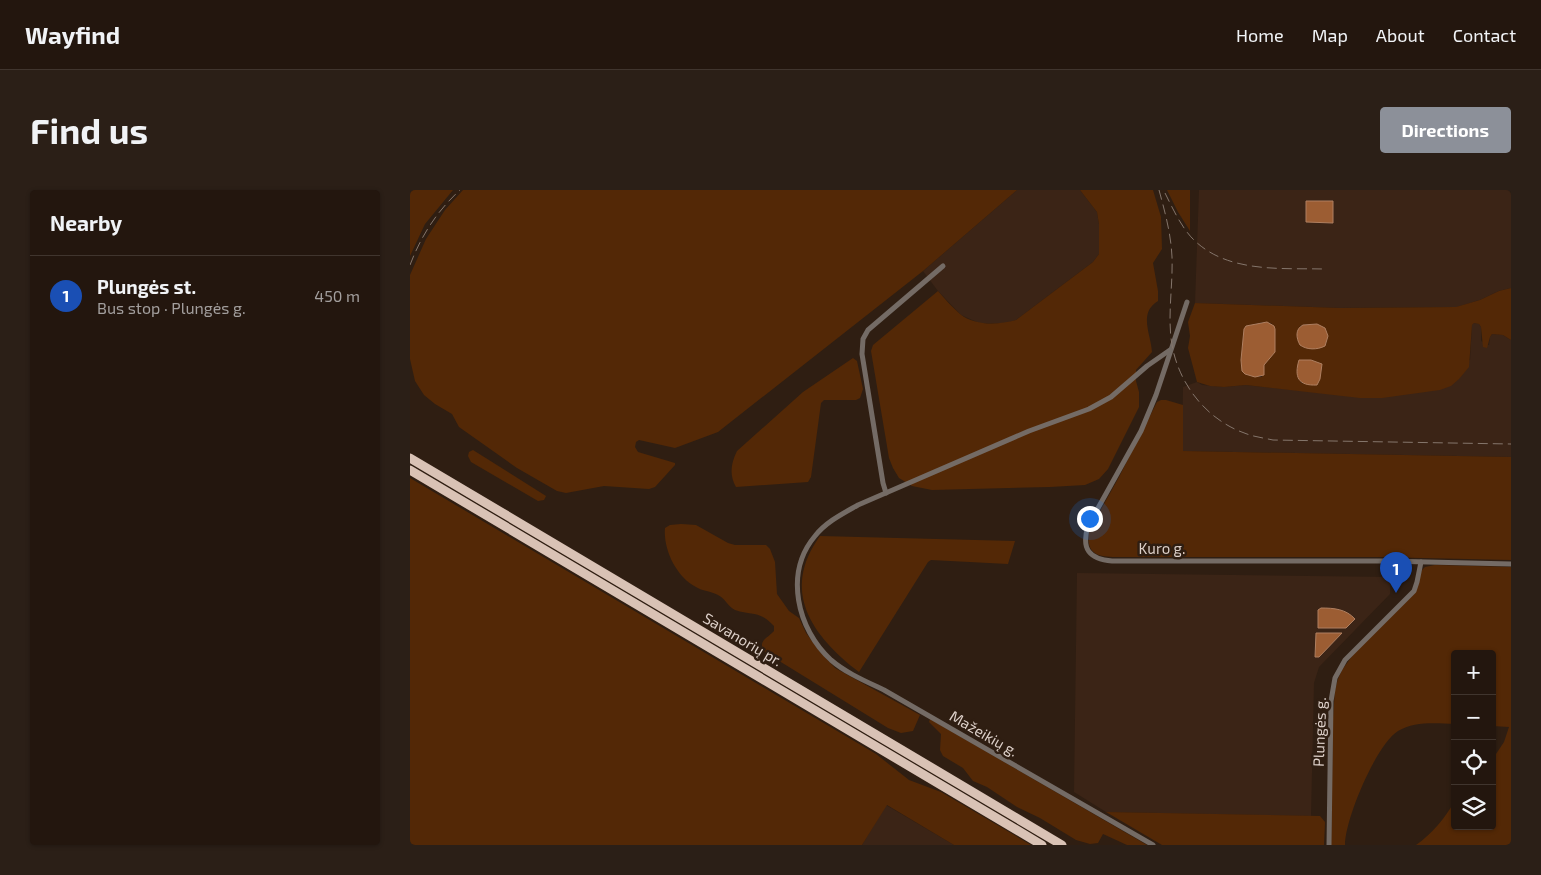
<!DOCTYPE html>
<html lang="en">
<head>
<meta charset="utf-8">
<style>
	body { margin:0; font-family:"Exo 2",sans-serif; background:#2b1f17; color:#f1f3f6 }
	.controls { position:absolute; right:15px; bottom:15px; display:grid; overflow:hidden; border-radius:5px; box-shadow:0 1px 4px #0004 }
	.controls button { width:45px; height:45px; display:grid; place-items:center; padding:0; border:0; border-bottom:1px solid #40352e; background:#23160e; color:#f1f3f6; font:25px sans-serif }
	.you { position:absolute; left:679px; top:328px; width:18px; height:18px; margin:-12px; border:4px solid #fff; border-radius:50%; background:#1a73e8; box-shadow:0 0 0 8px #1a73e833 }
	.badge { display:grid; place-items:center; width:32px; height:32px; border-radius:50%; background:#8c9099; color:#fff; font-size:16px; font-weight:700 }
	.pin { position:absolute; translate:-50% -41px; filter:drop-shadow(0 1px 2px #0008) }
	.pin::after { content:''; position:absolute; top:26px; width:18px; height:15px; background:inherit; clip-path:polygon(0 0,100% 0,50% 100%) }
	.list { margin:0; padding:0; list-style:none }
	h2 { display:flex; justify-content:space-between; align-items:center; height:65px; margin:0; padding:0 20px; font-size:21px }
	h2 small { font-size:16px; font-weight:400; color:#a39f9e }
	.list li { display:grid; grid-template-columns:32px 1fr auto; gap:15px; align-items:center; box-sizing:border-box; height:80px; padding:0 20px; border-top:1px solid #40352e }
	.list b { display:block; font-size:19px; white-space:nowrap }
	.list p { margin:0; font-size:16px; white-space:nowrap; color:#a39f9e }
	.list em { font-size:16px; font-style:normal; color:#a39f9e }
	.icon { flex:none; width:28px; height:28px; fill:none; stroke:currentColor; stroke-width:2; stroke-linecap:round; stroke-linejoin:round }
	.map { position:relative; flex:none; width:1101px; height:655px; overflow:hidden; border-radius:5px }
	header { display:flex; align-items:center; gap:30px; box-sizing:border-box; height:70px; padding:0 25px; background:#23160e; border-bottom:1px solid #40352e }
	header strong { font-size:24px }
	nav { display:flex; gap:28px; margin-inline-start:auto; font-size:18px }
	.intro { display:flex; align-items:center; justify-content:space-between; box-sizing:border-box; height:120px; padding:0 30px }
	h1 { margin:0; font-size:35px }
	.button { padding:12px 22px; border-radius:5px; background:#8c9099; color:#fff; font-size:18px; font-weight:700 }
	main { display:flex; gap:30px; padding:0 30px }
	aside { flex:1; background:#23160e; border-radius:5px; box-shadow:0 1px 4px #0004 }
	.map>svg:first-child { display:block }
</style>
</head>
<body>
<header>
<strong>Wayfind</strong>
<nav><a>Home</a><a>Map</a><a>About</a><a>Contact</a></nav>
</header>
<div class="intro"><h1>Find us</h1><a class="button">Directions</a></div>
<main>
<aside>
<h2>Nearby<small></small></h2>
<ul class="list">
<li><span class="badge" style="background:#1a4fb4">1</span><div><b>Plungės st.</b><p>Bus stop · Plungės g.</p></div><em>450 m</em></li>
</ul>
</aside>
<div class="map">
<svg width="1101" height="655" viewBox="0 0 1101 655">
	<rect width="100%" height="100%" fill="#2f1e12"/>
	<!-- built -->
	<g fill="#3b2416">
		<polygon points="607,0 670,0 687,22 689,34 689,64 683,72 606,130 597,133 569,133 551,125 528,101 513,81"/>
		<polygon points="789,0 1101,0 1101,98 1089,101 1070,110 1047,117 930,118 785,113"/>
		<polygon points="1064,133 1069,134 1071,137 1071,151 1079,155 1080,147 1082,144 1093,145 1101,150 1101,267 772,261 773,197 787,192 792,195 814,197 836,195 961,208 1060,170 1062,135"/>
		<polygon points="667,383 980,387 980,404 909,477 904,493 901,626 696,622 664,602"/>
		<polygon points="476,615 544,655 452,655"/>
	</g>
	<!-- green -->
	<g fill="#532806" fill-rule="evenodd">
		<polygon points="0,0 43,0 15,34 0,66"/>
		<polygon points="53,0 607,0 513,81 308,242 265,258 229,250 226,252 225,257 228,262 265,273 265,275 245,297 239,299 194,296 156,303 147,301 107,278 49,237 42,224 25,214 14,205 5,191 0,169 0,85 16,49 35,20"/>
		<path d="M670,0h73l8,27 1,32 -9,14 5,28v10c-20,12 -7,33 -6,51l-16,18v11l3,11v15l-31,62 -9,10 -14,6 -35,2 -118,3 -20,-4 -13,-8 -6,-10 -4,-10 -18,-107 2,-6 65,-54c7,8 14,16 22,23 15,12 38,11 56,6l77,-58 6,-8v-30l-2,-12z"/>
		<polygon points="757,0 780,0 780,41 768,22"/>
		<path d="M1101,98v52l-8,-5 -11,-1 -2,3 -3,11 -4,-1 -2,-20 -2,-3 -5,-1 -2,2 -3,42 -10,12 -8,7 -11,4 -58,8h-22l-114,-13 -22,2 -14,-1 -13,-4 -9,-34 2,-12 -2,-14 7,-19 145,5 116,-1 24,-7 19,-9zM853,132l8,1 4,6v23l-11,13 -2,12h-7l-10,-3 -4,-14 3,-31 2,-3zM896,134h11l11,12 -2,8 -29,-11 3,-7zM889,170h12l11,4 -2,15 -7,6 -12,-2 -4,-11z"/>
		<path d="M443,168l4,3 6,28 -3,9 -4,2h-32l-3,3 -10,74 -3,5 -72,5c-7,-12 -5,-24 1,-36l66,-59z"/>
		<path d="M751,210h5l17,5v46l328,6v103l-133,-3h-262c-20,0 -30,-4 -27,-26l30,-54 38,-75z"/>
		<polygon points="63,260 136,306 134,310 128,311 61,272 58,266 59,262"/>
		<polygon points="0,288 466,564 499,590 531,602 621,655 544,655 477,615 452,655 0,655"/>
		<path d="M271,334l15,1 32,18 7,2h31l4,4 5,13 2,32 12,17 10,7 7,15 14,19 15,16 85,47 -7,16 -12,2 -13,-5 -125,-77c-4,-12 4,-12 11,-20v-5c-15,-16 -21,-10 -39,-16 -7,-3 -10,-12 -17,-15 -7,-4 -16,-4 -22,-8 -20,-10 -33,-38 -31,-59l5,-3z"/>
		<path d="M410,346l195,5 -7,23 -77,-4 -3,2 -69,110c-47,-36 -79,-81 -39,-136z"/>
		<path d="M1025,375l76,2v278h-95c17,-12 28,-26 39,-44v25h37v-66l12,-18 5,-15 -17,-1v-72h-37v70c-19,-1 -41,-3 -57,7 -22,14 -53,88 -53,114h-14l2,-127 2,-28 3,-11 4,-9 13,-18 58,-57 9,-25 3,-3z"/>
		<polygon points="520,529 737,655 717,655 693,644 688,653 680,654 666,650 630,628 607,617 577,597 563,591 553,578 533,566 530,560 531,544 519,532"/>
		<polygon points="696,622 910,626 915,632 914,655 752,655"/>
	</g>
	<!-- water -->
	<g fill="#9c5d33" stroke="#af7f60">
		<polygon points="896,11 923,11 923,33 896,32"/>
		<polygon points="857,132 864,136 865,139 865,162 854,175 854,185 845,187 835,184 832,181 831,170 834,139 836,136"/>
		<path d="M893,135l14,-1 8,4 3,8 -3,10c-8,4 -18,4 -25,-1 -4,-7 -5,-16 3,-20z"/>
		<path d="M889,170h12l11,4 -2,15 -3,6c-19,1 -23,-8 -18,-25z"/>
		<path d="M911,418c13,0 25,1 34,11l-9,9h-28v-18z"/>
		<polygon points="906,443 932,443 909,467 905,467"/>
	</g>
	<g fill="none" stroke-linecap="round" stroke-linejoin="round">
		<!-- minor -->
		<g stroke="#746b65" stroke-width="5">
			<path d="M777,112l-31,93 -15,36 -53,95c-7,23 1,33 24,35h274l125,3"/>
			<polyline points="476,303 473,293 452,164 453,149 458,140 533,76"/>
			<path d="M743,655l-269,-155c-19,-9 -38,-17 -53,-30 -34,-31 -47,-87 -16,-124 11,-14 27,-22 43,-31l171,-74 60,-22 22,-12 36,-31 23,-16"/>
			<polyline points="919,655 921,511 925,488 935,470 1004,401 1007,392 1011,372"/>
		</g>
		<!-- trunk -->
		<g stroke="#d9c2b5" stroke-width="9">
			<polyline points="0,268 652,655"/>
			<polyline points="0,280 632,655"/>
		</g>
		<!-- rail -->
		<g stroke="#85766c" stroke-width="1" stroke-dasharray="10 5" stroke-linecap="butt">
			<path d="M749,0c6,22 12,44 13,67 1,27 -4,54 -1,81 5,43 34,82 76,96 8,3 17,4 26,6l238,4"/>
			<path d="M755,3c8,16 17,36 30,48 34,32 86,27 129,28"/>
			<path d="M0,75c11,-29 27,-54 50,-75"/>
		</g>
	</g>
	<g text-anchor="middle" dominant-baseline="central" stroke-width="5" stroke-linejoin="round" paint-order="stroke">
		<!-- street labels -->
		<g font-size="15" fill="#dccfc8" stroke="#2f1e12">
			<text x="752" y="358">Kuro g.</text>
			<text transform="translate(333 449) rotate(31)">Savanorių pr.</text>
			<text transform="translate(909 542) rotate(-88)">Plungės g.</text>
			<text transform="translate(574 543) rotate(30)">Mažeikių g.</text>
		</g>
	</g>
</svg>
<div class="controls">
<button>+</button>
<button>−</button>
<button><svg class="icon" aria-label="locate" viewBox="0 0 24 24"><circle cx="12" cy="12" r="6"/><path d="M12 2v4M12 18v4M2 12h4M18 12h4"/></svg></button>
<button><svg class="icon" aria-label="layers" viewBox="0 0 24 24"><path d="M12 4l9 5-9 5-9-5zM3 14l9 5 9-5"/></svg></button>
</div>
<div class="you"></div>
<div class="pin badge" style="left:986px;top:403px;background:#1a4fb4">1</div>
</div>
</main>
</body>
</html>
